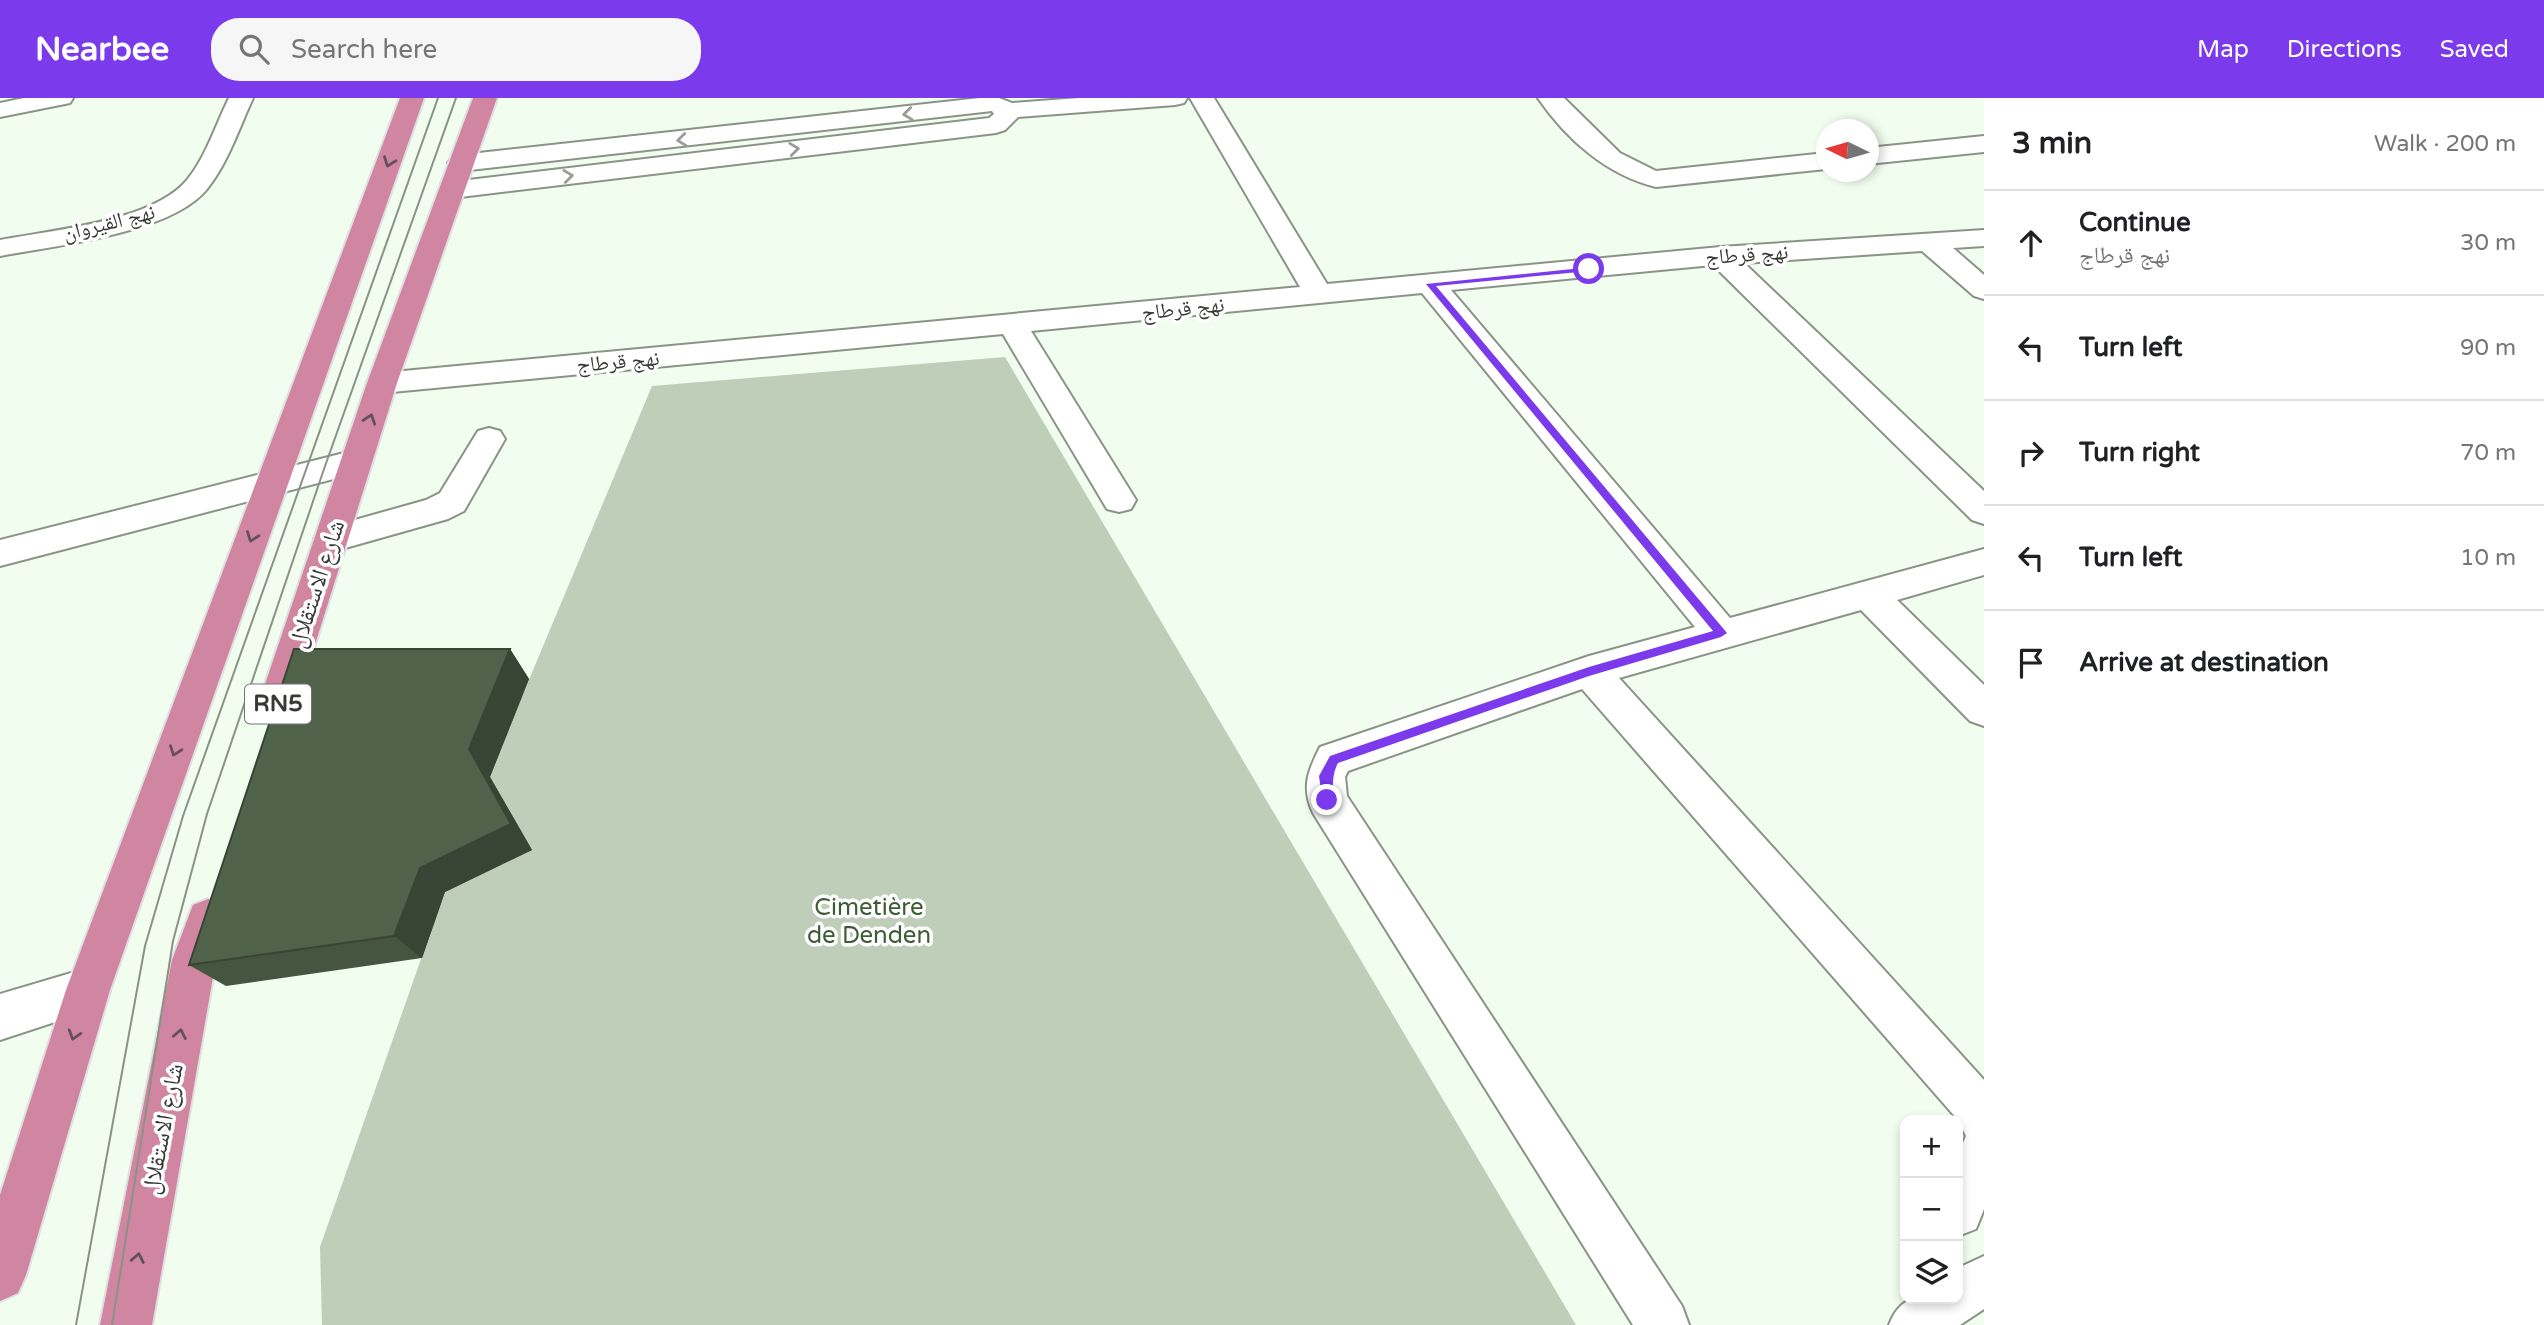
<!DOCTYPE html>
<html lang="en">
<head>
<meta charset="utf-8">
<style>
	body { margin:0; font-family:"Varela Round","Noto Naskh Arabic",sans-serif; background:#f6f6f6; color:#202124 }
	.controls { position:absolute; right:21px; bottom:21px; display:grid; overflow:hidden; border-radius:14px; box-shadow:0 4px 10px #0003 }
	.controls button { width:63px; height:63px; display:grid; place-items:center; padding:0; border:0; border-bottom:2px solid #e0e0e0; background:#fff; color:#202124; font:35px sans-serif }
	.compass { position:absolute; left:1816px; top:21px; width:63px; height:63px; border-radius:50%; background:#fff; box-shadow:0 4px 10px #0003; rotate:275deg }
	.stop { position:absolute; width:21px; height:21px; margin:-16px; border:5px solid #7c3aed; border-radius:50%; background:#fff }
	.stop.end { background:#7c3aed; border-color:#fff; box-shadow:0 2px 7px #0008 }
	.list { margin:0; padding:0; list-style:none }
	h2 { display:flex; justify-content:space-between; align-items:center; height:91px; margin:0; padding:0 28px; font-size:30px }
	h2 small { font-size:23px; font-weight:400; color:#757577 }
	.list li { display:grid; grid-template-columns:46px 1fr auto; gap:21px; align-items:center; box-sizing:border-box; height:105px; padding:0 28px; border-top:2px solid #e0e0e0 }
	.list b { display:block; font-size:26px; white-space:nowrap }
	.list p { margin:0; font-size:23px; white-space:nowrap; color:#757577 }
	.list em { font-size:23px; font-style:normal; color:#757577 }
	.icon { flex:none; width:38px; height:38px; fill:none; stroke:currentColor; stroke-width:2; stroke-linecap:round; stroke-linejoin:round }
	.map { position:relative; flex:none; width:1984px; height:1227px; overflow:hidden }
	header { display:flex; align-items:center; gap:42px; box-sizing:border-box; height:98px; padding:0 35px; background:#7c3aed; color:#fff }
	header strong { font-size:33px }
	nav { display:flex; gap:38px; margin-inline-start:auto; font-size:24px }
	.search { width:490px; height:63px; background:#f6f6f6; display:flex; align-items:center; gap:18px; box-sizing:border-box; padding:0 24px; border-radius:28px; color:#757577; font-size:26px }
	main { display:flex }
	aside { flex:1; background:#fff }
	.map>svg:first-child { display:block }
</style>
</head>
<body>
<header>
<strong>Nearbee</strong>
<div class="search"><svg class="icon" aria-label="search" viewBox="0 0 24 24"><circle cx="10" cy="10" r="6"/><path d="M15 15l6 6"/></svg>Search here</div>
<nav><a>Map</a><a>Directions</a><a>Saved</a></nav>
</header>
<main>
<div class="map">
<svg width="1984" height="1227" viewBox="0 0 1984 1227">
	<rect width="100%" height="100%" fill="#f1fdee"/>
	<!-- green -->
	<polygon fill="#beceb9" points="1005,259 1576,1227 322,1227 320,1149 435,821 518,608 652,288"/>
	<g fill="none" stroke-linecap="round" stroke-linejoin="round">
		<!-- minor casing -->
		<g stroke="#899486" stroke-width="4">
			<g id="minor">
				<polygon points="24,0 73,0 70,5 0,19 0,5"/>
				<path d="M229,0h24c-14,30 -25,65 -46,91 -35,44 -153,57 -207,67v-16c52,-10 152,-18 187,-60 19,-23 29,-56 42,-82z"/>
				<polygon points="980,0 999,0 1012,5 1079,0 1187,0 1184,5 1175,7 1018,19 1005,32 996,35 452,100 443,98 439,92 443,86 452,84 989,20 994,16 992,13 461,73 452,70 448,65 452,60 461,57"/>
				<path d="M1190,0h24l113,186 393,-37 264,-17v16l-31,2 31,27v24l-10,-3 -52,-45 -178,12 240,228v33l-12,-4 -259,-255 -262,25 279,328 254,-69v26l-87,25 87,85v41l-14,-5 -109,-111 -242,68 365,402v129l-8,20 -18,7v-82l8,-18 -8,-16 -376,-431 -234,82 -3,6 2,19 335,510 7,19h-56l-320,-512c-12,-26 -5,-42 7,-66l269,-91 106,-29 -273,-334 -391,38 105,169 -5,9 -12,3 -12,-3 -104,-175 -621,59 -11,-3 -4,-7 4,-7 11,-3 918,-86z"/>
				<path d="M1538,0h26l56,55 36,18 170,-18v16l-170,18c-49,-12 -89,-47 -118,-89z"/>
				<polygon points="1984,38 1984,54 1868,66 1868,50"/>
				<polygon points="489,330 500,333 505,341 464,413 448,421 331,454 319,450 314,441 319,432 426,402 440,395 478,333"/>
				<polygon points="356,352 368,356 372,364 368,372 0,468 0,442"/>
				<polygon points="88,870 104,876 110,892 104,908 0,942 0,896"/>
				<path d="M1984,1158v53l-24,16h-71c14,-36 35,-26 69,-26v-31z"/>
			</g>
		</g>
		<!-- highway casing -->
		<g stroke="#dfdfdf" stroke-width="4">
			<g id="highway">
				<polygon points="400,0 424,0 110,892 26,1177 18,1195 0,1203 0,1097 66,892"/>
				<polygon points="473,0 497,0 397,285 298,601 293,612 279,617 265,612 260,601 367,285"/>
				<polygon points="208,801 223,807 230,821 216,862 152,1227 100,1227 172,862 193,807"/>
			</g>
		</g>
		<!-- minor -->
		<use href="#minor" fill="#fff" fill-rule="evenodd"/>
		<!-- highway -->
		<use href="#highway" fill="#d086a1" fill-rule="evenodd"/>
		<!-- tram -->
		<g stroke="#8a9288" stroke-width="2">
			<polyline points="76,1227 145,848 183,718 438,0"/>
			<polyline points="112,1227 173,843 207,716 324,371 456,0"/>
		</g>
	</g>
	<!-- wall -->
	<polygon fill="#455540" points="510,551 529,581 490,679 532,752 445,794 422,860 226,888 189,867"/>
	<!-- shaded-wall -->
	<polygon fill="#384534" points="510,551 529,581 490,679 532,752 445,794 422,860 394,838 420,770"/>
	<!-- building -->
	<polygon fill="#50634a" stroke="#384534" stroke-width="2" points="294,551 510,551 469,651 511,726 420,770 394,838 189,867"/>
	<!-- one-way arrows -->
	<defs><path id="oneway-chevron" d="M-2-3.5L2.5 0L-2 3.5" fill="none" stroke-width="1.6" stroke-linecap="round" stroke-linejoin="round" transform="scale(1.75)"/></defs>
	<g stroke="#9a9c9a">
		<use href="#oneway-chevron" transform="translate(908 16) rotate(173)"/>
		<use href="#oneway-chevron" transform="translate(682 42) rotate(173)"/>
		<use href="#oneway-chevron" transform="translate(794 51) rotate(-7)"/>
		<use href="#oneway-chevron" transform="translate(568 78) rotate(-7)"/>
	</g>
	<g stroke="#645155">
		<use href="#oneway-chevron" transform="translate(389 64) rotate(110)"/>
		<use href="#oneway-chevron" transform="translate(370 321) rotate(-72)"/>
		<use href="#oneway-chevron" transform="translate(252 439) rotate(110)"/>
		<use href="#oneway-chevron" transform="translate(175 653) rotate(110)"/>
		<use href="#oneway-chevron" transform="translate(180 936) rotate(-79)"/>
		<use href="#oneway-chevron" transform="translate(74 937) rotate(107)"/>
		<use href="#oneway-chevron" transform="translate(138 1160) rotate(-79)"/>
	</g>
	<!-- route -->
	<path fill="#7c3aed" d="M1592,169l-3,4 -153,15 291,347 -6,4 -132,39 -251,87c-8,15 -3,26 -7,41h-8l-4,-28 11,-20 259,-89 124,-36 -287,-347z"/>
	<g text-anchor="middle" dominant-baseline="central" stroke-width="7" stroke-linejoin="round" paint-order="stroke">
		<!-- far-street labels -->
		<g font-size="21" fill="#363a35" stroke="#fff">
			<text transform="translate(109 125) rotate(-14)">نهج القيروان</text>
			<text transform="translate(1747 157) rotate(-4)">نهج قرطاج</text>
			<text transform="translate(1183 211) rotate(-6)">نهج قرطاج</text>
			<text transform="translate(618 264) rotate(-5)">نهج قرطاج</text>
		</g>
		<!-- shield labels -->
		<rect fill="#fff" stroke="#727572" stroke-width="2" x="245" y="586.5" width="66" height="39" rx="5"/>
		<g font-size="23" font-weight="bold" fill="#363a35">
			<text x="278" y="606">RN5</text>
		</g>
		<!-- street labels -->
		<g font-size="24" fill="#363a35" stroke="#fff">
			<text transform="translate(317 486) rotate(-72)">شارع الاستقلال</text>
			<text transform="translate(163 1031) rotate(-79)">شارع الاستقلال</text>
		</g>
		<!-- park labels -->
		<g font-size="24" fill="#3c5d33" stroke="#fff">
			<text x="869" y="809">Cimetière<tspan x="869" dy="28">de Denden</tspan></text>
		</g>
	</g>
</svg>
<div class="controls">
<button>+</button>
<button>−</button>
<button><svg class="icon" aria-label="layers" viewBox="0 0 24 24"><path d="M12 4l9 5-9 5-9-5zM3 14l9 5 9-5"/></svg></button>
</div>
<svg class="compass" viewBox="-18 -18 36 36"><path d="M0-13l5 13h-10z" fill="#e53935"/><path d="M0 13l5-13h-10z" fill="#757577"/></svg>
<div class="stop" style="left:1589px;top:171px"></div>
<div class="stop end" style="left:1327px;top:702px"></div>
</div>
<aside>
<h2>3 min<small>Walk · 200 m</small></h2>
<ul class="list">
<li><svg class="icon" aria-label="ahead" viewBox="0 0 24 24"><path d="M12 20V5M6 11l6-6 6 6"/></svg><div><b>Continue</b><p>نهج قرطاج</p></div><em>30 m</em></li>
<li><svg class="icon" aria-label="left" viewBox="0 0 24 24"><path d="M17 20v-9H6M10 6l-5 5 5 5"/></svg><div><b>Turn left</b></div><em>90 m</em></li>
<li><svg class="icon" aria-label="right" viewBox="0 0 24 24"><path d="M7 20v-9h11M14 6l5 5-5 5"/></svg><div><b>Turn right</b></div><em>70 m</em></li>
<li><svg class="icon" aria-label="left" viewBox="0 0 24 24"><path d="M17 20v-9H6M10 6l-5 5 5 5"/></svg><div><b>Turn left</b></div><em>10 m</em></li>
<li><svg class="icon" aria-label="arrive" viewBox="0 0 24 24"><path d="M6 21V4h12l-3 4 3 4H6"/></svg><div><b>Arrive at destination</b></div></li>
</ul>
</aside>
</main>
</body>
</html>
